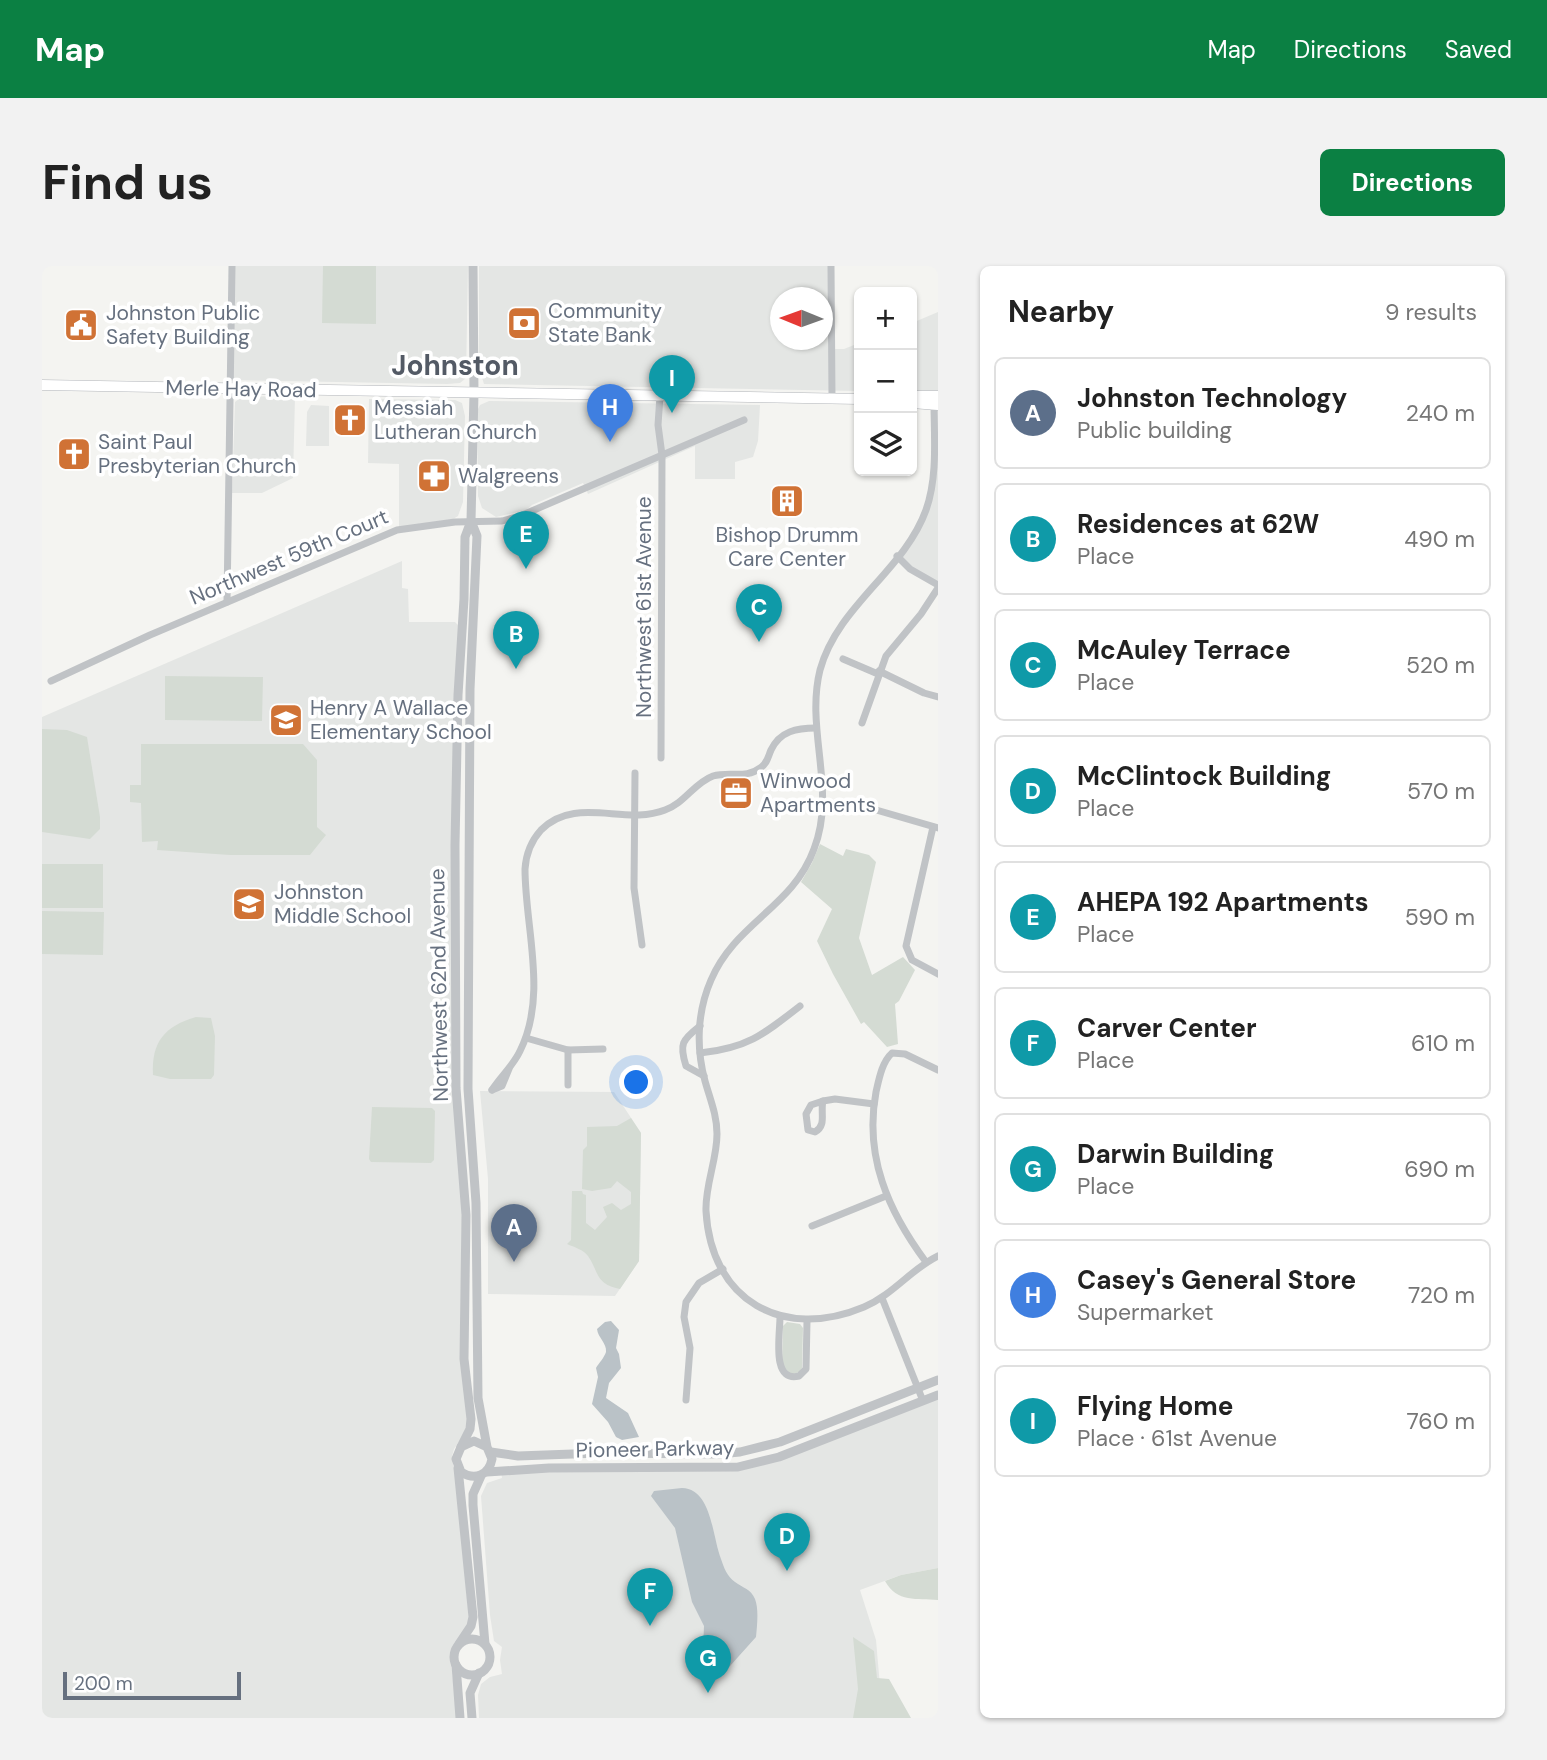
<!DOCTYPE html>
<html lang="en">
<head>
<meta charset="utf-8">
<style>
	body { margin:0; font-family:"DM Sans",sans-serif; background:#f2f2f2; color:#222 }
	.controls { position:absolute; right:21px; top:21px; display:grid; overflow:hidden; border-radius:10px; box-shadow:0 2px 5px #0004 }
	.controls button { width:63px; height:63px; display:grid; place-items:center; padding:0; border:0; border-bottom:2px solid #e0e0e0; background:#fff; color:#222; font:35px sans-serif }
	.compass { position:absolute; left:728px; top:21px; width:63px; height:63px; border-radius:50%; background:#fff; box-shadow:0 2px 5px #0004; rotate:271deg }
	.scale { position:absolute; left:21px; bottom:18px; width:178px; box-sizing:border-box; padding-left:7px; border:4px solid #66707f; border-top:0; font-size:19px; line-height:24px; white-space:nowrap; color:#66707f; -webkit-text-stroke:5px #fff; paint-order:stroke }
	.you { position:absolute; left:595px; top:817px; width:24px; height:24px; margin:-18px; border:5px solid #fff; border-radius:50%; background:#1a73e8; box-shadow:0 0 0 10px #1a73e833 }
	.badge { display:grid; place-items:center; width:46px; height:46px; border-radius:50%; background:#0b8043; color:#fff; font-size:23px; font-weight:700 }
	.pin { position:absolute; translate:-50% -58px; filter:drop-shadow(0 2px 4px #0008) }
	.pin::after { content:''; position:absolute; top:37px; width:24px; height:21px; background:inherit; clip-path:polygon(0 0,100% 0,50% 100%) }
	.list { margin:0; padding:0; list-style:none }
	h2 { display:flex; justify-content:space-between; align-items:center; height:91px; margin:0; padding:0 28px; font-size:30px }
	h2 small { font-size:23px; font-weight:400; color:#767676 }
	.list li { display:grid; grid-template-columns:46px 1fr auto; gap:21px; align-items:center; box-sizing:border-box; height:112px; margin:0 14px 14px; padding:0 14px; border:2px solid #e0e0e0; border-radius:10px }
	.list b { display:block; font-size:26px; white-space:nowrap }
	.list p { margin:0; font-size:23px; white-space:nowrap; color:#767676 }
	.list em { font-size:23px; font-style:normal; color:#767676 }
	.icon { flex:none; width:38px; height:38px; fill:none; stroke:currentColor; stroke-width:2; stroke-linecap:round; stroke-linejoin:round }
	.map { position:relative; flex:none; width:896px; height:1452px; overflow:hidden; border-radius:10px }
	header { display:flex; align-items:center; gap:42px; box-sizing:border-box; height:98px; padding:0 35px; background:#0b8043; color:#fff }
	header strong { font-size:33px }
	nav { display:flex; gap:38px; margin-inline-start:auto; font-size:24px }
	.intro { display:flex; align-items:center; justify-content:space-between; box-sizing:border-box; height:168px; padding:0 42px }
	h1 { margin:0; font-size:49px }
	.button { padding:18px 32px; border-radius:10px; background:#0b8043; color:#fff; font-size:24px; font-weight:700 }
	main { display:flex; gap:42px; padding:0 42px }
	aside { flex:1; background:#fff; border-radius:10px; box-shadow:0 2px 5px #0004 }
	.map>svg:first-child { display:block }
</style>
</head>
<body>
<header>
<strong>Map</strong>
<nav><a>Map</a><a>Directions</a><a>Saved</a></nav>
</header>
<div class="intro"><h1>Find us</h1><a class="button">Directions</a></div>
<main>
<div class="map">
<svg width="896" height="1452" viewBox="0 0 896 1452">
	<rect width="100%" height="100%" fill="#f4f4f1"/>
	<!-- built -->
	<g fill="#e4e6e4" fill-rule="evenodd">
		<polygon points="190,0 426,0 424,112 418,117 405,118 187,114"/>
		<path d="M437,0h352l2,83h11l15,-6v48l-375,-7 -5,-16zM738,32h42v42h-42z"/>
		<polygon points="896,46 896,126 870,126 870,57"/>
		<polygon points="201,130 253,131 251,212 220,227 190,227 193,136"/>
		<polygon points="327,133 413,134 420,137 423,150 421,236 416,250 411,253 357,261 357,198 326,197"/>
		<polygon points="447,135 718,139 716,175 711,191 693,196 693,213 653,213 653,180 546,228 541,217 490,239 484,244 454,251 440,242 436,230 435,145 438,139"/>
		<polygon points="269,139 287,140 287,180 264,180 265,146"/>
		<polygon points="892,139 896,139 896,319 855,290 864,279 888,232"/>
		<polygon points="360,295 360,322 366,323 367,356 413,356 420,363 413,579 420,952 418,1083 426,1156 422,1169 412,1183 410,1190 414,1214 427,1352 426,1358 408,1386 415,1452 0,1452 0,451"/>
		<polygon points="438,825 572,826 599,867 597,995 573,1030 446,1028 446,913"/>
		<polygon points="896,1132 896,1302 859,1309 818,1324 834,1374 838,1420 833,1452 437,1452 436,1429 439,1418 448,1411 460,1408 458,1394 460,1381 452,1375 448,1349 439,1230 445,1217 460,1212 459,1205 696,1201"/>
	</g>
	<!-- green -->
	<g fill="#d4dbd3">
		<polygon points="281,0 334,0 334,58 280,57"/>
		<polygon points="123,410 221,411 220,455 123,454"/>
		<polygon points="0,463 25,464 45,471 58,551 58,563 48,573 0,566"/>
		<polygon points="99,478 261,478 275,494 275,561 284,569 268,589 188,589 115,584 116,575 100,576 99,537 88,536 88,519 99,519"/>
		<polygon points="778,578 801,590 804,583 827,589 834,596 817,672 830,709 861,691 873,704 857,735 853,738 856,778 845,781 822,756 819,758 791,708 775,675 790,643 759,616 770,597"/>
		<rect x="0" y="598" width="61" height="44"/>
		<polygon points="0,645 62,646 61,689 0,688"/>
		<path d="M154,751l15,1 4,18 -1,39 -3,4h-41l-17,-4c-2,-33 12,-49 43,-58z"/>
		<polygon points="330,841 390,842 393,845 392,894 389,897 329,896 327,893"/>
		<path d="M589,852l10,15 -2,128 -19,28c-25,-5 -21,-17 -32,-33 -4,-6 -14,-9 -21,-12l4,-4 1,-49h10l1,3 3,1v28l9,7 12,-13 -4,-10 9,-4 9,7 10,-6v-12l-14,-11 -6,7 -19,3 -10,-2 1,-39 4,-4v-19l30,-1z"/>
		<polygon points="745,1056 758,1058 761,1062 760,1102 757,1106 749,1109 740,1099 741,1060"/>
		<path d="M896,1302v32c-21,-2 -41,3 -53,-19l16,-6z"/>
		<polygon points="811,1371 832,1385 835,1412 847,1413 869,1452 811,1452 816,1423"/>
	</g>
	<!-- water -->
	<g fill="#bac2c7">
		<path d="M569,1055l8,9 -3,18 3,6 2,14 -12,15 -3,15 22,15 11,24 -17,3 -6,-3 -8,-15 -16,-18 6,-27 -2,-9c3,-5 8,-10 10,-16 1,-9 -8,-14 -9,-23l8,-7z"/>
		<path d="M640,1222c30,1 30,48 39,71 3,9 6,17 14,23 8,6 16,7 20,17 4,10 2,27 1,38l-26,29 -13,7 -8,-5 -6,-18 1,-24 -12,-24 -17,-74 -24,-32 3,-5z"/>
	</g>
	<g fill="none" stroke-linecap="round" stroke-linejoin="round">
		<!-- secondary casing -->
		<g stroke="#b3b6bb" stroke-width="11">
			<g id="secondary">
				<polyline points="0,119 817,133"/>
				<polyline points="870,130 896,130"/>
				<polyline points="870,137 896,139"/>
			</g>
		</g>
		<!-- minor -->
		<g stroke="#c0c3c6" stroke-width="7">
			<polyline points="789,0 790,131"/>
			<polyline points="618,130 616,159 620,189 619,492"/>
			<path d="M892,136c0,35 4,74 -8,108 -22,61 -88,95 -106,160 -15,60 17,120 -6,179 -21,58 -79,74 -103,131 -14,32 -15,68 -6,101 5,18 12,34 12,53 0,26 -12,51 -11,77 5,90 77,130 158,96 30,-13 47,-38 74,-51"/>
			<polyline points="855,290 868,303 896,319"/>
			<polyline points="185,336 190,0"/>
			<polyline points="801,393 836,408"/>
			<polyline points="837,405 882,427 896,431"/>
			<polyline points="9,415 108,369 355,264 413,256 460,255 478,250 702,154"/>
			<polyline points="820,457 844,390 879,348 896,322"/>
			<polyline points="593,507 592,622 600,679"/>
			<polyline points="782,538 817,539 896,562"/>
			<polyline points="891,561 864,680 870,694 896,708"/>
			<path d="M658,760c-18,14 -21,18 -14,40l18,10"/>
			<polyline points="484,772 526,784 561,783"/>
			<polyline points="526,784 526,819"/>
			<path d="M658,787c47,-5 63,-18 100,-47"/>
			<path d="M450,824c9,-14 21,-24 28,-39 28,-56 5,-123 5,-182 1,-15 6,-28 16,-39 34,-35 84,-4 124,-20 20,-7 29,-27 48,-34 16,-5 34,3 47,-8 7,-4 8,-11 11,-18 9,-19 26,-22 45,-22"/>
			<polyline points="450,824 460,820 467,803"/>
			<path d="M781,835c-3,12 4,24 -8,31l-7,-2 -2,-16 5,-9z"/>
			<polyline points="781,835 793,833 832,838"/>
			<polyline points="770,960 844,930"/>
			<path d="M884,996c-38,-51 -62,-106 -50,-170 3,-13 6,-30 16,-39l13,1 33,16"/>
			<polyline points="840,1032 881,1135"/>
			<path d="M738,1051c0,18 -9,66 19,59l7,-7 1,-48"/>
			<polyline points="644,1134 648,1082 642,1051 644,1036 657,1017 681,1003"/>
		</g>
		<!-- tertiary -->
		<g stroke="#c0c3c6" stroke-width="9">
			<path d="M429,255l6,15 -7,153 -2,400 8,114 2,195 9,49 5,12c-3,16 -17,22 -31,13l-5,-13 5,-12 13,-6 13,6"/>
			<polyline points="419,1181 428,1163 429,1153 422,1093 424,949 414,822 413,579 416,429 422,333 423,271 429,255 432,127 431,0"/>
			<polyline points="449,1186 476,1190 558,1187 676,1188 698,1186 738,1176 896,1114"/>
			<polyline points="416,1202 431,1351 429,1360 417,1378"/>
			<polyline points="445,1206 507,1202 696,1201 737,1191 896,1129"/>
			<polyline points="439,1210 431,1228 431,1239 443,1378"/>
			<circle cx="430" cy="1391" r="18"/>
			<polyline points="414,1399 418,1452"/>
			<polyline points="430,1452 428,1427 437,1407"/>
		</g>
		<!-- secondary -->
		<use href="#secondary" stroke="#fff" stroke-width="10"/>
	</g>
	<!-- icons -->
	<defs>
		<g id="bank-square" transform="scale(1.75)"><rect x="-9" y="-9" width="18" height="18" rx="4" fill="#d07235" stroke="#fff"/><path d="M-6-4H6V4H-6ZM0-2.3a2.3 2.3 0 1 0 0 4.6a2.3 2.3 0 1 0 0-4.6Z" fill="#fff"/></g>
		<g id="civic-square" transform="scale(1.75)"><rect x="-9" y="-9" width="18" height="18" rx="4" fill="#d07235" stroke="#fff"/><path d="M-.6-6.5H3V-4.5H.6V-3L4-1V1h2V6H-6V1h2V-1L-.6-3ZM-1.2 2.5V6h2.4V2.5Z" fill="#fff"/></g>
		<g id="church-square" transform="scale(1.75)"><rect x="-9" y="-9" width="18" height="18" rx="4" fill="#d07235" stroke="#fff"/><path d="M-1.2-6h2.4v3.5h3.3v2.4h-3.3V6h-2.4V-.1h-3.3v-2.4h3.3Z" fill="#fff"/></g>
		<g id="pharmacy-square" transform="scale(1.75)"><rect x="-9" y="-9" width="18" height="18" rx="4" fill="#d07235" stroke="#fff"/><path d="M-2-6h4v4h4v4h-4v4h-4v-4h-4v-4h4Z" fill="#fff"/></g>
		<g id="building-square" transform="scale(1.75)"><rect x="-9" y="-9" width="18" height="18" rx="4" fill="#d07235" stroke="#fff"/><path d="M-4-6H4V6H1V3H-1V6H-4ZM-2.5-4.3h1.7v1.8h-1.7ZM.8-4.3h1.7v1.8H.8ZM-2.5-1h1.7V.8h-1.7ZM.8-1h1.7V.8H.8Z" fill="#fff"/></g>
		<g id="school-square" transform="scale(1.75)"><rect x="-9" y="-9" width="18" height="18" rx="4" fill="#d07235" stroke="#fff"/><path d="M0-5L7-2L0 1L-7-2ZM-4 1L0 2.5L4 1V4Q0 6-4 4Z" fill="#fff"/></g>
		<g id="office-square" transform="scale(1.75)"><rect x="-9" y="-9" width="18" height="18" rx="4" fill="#d07235" stroke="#fff"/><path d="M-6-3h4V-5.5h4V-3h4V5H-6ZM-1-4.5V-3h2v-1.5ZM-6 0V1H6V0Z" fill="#fff"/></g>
	</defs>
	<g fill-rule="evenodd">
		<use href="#bank-square" x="482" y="57"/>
		<use href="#civic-square" x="39" y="59"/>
		<use href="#church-square" x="308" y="154"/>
		<use href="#church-square" x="32" y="188"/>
		<use href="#pharmacy-square" x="392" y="210"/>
		<use href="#building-square" x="745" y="235"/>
		<use href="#school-square" x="244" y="454"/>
		<use href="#office-square" x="694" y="527"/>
		<use href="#school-square" x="207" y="638"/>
	</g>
	<g text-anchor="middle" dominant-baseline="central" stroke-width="7" stroke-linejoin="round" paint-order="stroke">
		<!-- poi labels -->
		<g font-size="21" fill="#66707f" stroke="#fff" text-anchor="start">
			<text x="506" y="45">Community<tspan x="506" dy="24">State Bank</tspan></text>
			<text x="64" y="47">Johnston Public<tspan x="64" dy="24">Safety Building</tspan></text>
			<text x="332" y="142">Messiah<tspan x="332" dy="24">Lutheran Church</tspan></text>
			<text x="56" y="176">Saint Paul<tspan x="56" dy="24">Presbyterian Church</tspan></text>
			<text x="416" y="210">Walgreens</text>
			<text x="745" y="269" text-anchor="middle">Bishop Drumm<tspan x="745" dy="24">Care Center</tspan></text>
			<text x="268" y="442">Henry A Wallace<tspan x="268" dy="24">Elementary School</tspan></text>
			<text x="718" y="515">Winwood<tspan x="718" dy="24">Apartments</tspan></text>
			<text x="232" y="626">Johnston<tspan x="232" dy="24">Middle School</tspan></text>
		</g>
		<!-- street labels -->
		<g font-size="21" fill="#66707f" stroke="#fff">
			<text transform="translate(199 123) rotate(1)">Merle Hay Road</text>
			<text transform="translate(247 291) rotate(-23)">Northwest 59th Court</text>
			<text transform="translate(602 341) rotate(-90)">Northwest 61st Avenue</text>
			<text transform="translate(397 719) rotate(-91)">Northwest 62nd Avenue</text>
			<text transform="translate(613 1183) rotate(-1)">Pioneer Parkway</text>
		</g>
		<!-- district labels -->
		<g font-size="28" font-weight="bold" fill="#535a65" stroke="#fff">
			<text x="413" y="99">Johnston</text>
		</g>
	</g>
</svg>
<div class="controls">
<button>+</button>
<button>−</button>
<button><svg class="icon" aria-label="layers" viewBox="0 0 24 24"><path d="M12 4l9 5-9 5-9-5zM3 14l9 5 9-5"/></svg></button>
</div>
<svg class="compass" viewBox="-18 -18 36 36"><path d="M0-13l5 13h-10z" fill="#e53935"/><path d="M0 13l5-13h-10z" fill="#767676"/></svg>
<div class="scale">200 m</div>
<div class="you"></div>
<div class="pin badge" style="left:472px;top:996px;background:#5c6f8a">A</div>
<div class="pin badge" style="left:474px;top:403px;background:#0f9aa8">B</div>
<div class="pin badge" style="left:717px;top:376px;background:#0f9aa8">C</div>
<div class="pin badge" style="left:745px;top:1305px;background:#0f9aa8">D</div>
<div class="pin badge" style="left:484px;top:303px;background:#0f9aa8">E</div>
<div class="pin badge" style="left:608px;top:1360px;background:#0f9aa8">F</div>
<div class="pin badge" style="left:666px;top:1427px;background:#0f9aa8">G</div>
<div class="pin badge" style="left:568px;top:176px;background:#3f7fe0">H</div>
<div class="pin badge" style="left:630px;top:147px;background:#0f9aa8">I</div>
</div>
<aside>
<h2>Nearby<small>9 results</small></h2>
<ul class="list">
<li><span class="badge" style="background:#5c6f8a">A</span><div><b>Johnston Technology</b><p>Public building</p></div><em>240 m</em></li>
<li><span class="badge" style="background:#0f9aa8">B</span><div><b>Residences at 62W</b><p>Place</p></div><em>490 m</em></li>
<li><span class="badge" style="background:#0f9aa8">C</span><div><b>McAuley Terrace</b><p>Place</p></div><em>520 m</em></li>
<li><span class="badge" style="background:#0f9aa8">D</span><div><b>McClintock Building</b><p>Place</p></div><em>570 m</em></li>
<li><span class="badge" style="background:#0f9aa8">E</span><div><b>AHEPA 192 Apartments</b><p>Place</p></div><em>590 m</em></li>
<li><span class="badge" style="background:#0f9aa8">F</span><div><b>Carver Center</b><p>Place</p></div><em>610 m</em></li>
<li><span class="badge" style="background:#0f9aa8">G</span><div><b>Darwin Building</b><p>Place</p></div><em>690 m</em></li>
<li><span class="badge" style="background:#3f7fe0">H</span><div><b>Casey's General Store</b><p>Supermarket</p></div><em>720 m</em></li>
<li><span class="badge" style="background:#0f9aa8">I</span><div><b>Flying Home</b><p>Place · 61st Avenue</p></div><em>760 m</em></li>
</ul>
</aside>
</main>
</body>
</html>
